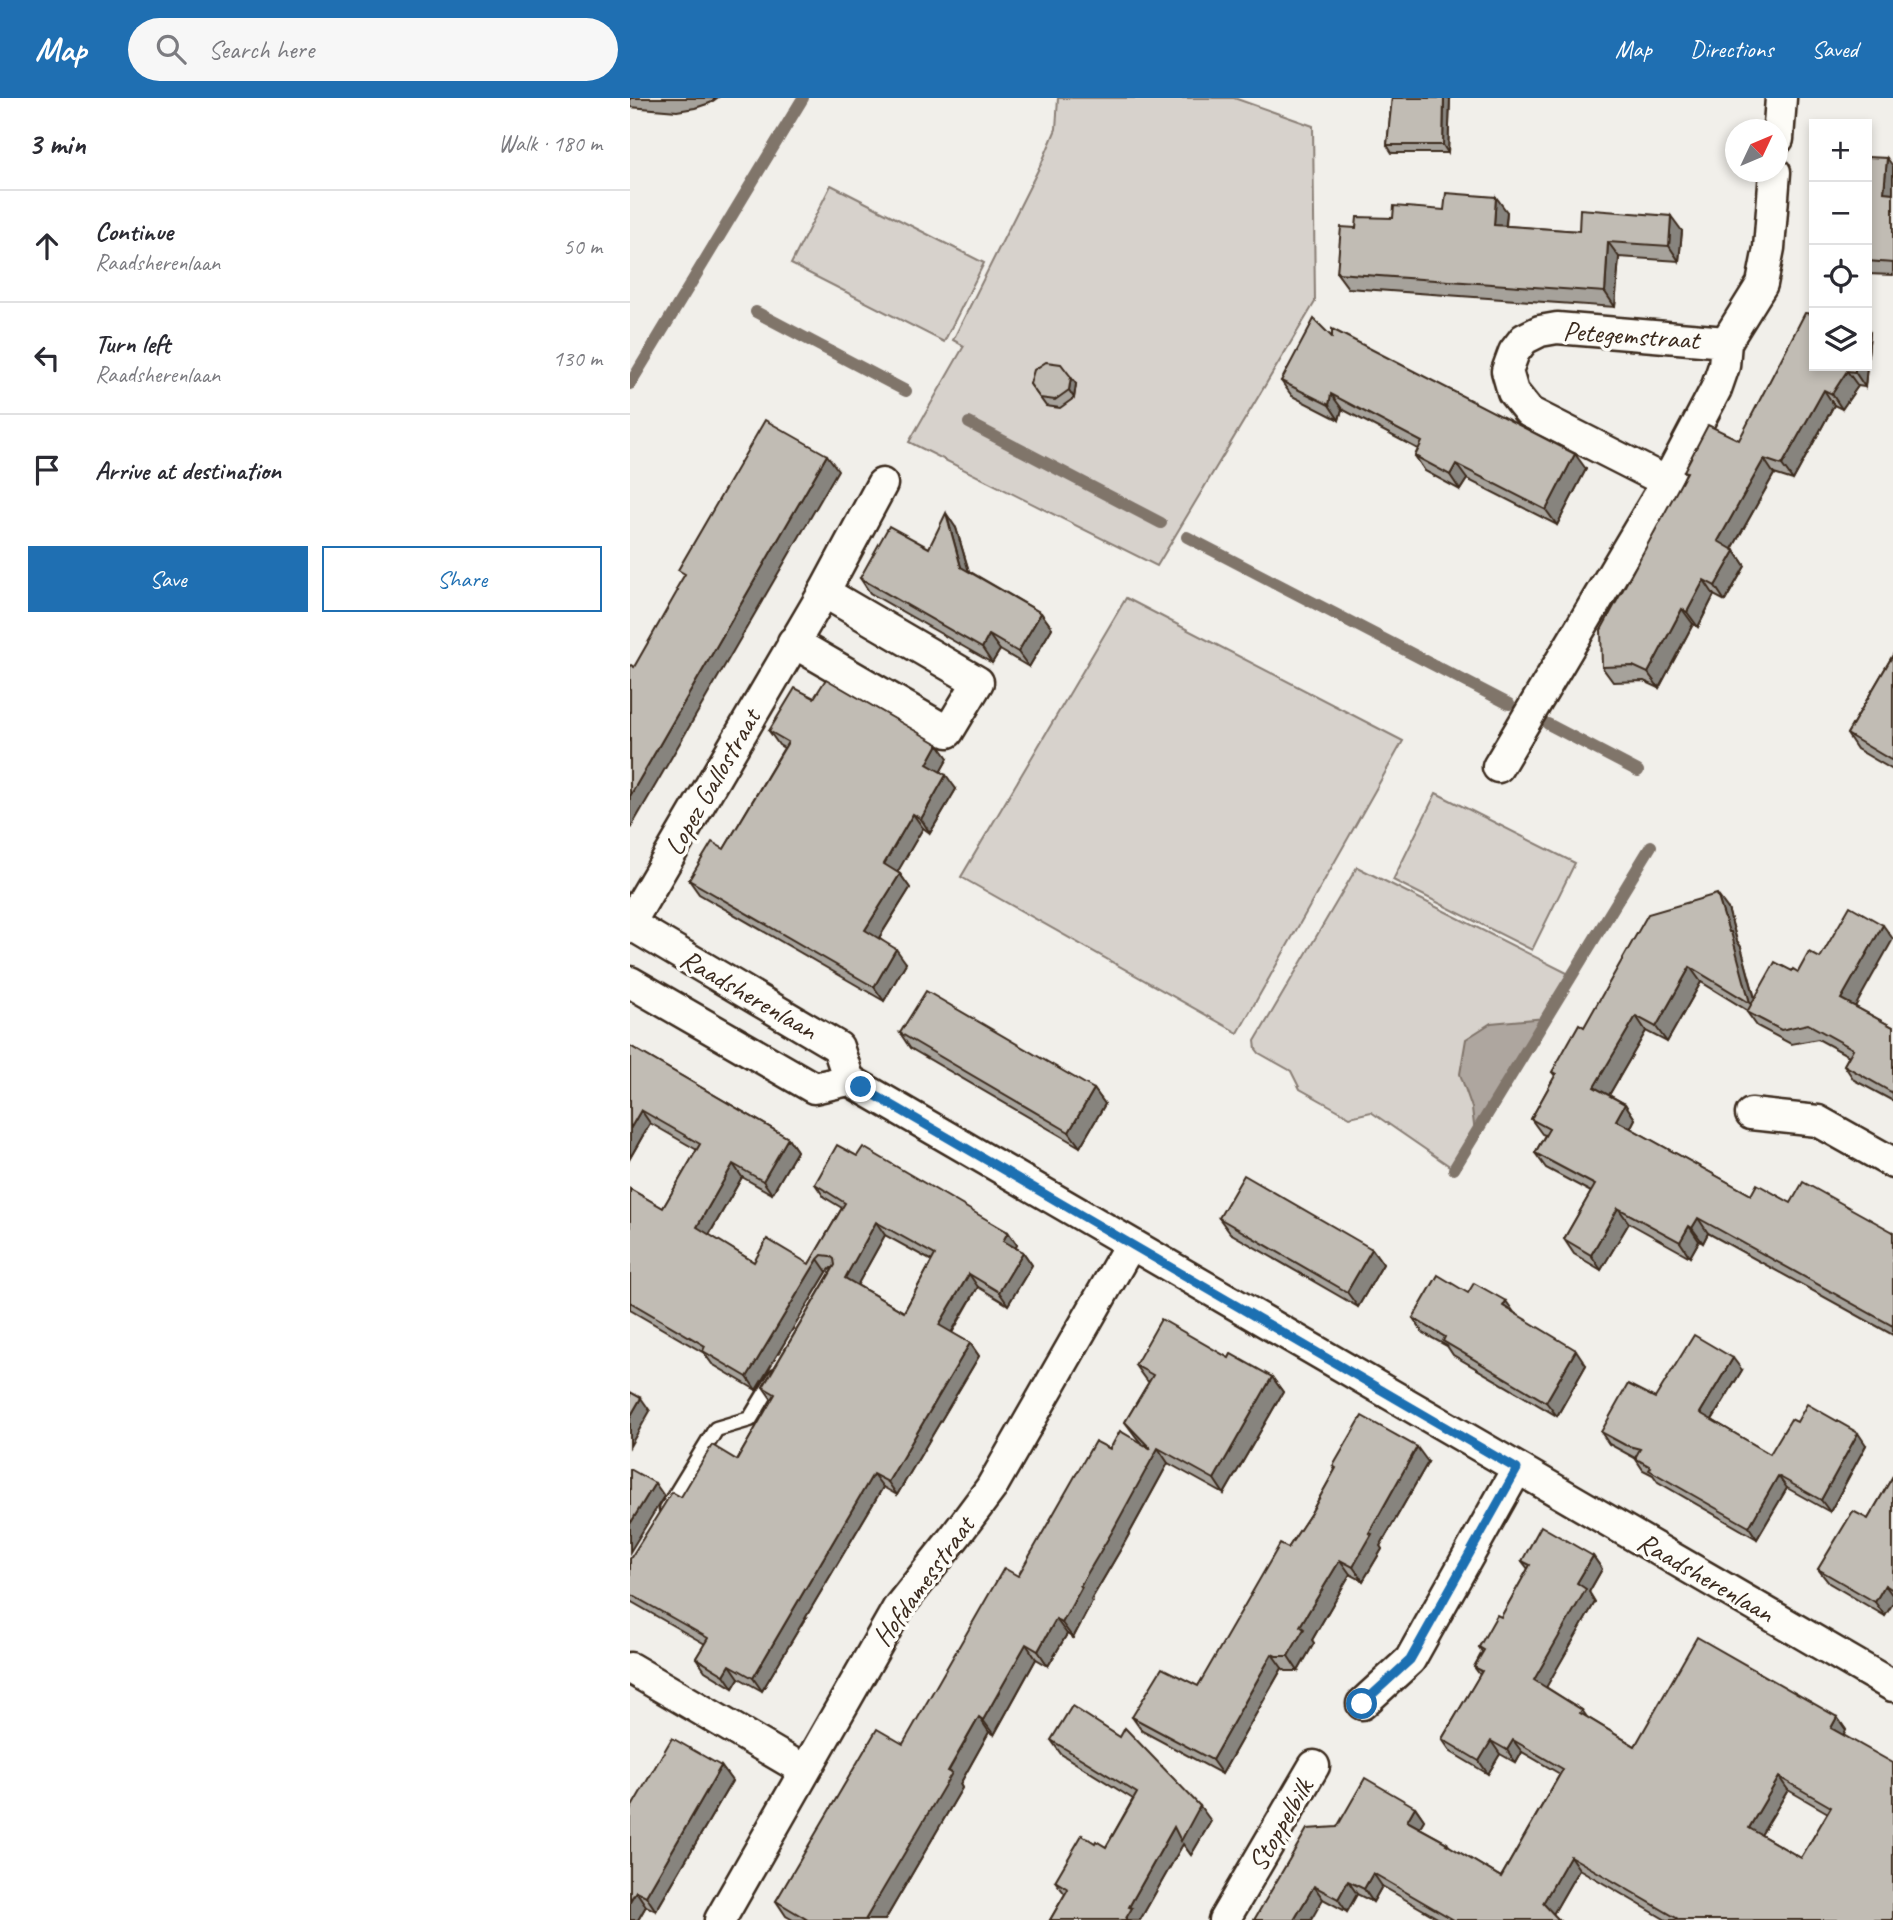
<!DOCTYPE html>
<html lang="en">
<head>
<meta charset="utf-8">
<style>
	body { margin:0; font-family:Caveat,sans-serif; background:#f7f7f7; color:#2b2b33 }
	.controls { position:absolute; right:21px; top:21px; display:grid; overflow:hidden; border-radius:0px; box-shadow:0 4px 10px #0003 }
	.controls button { width:63px; height:63px; display:grid; place-items:center; padding:0; border:0; border-bottom:2px solid #e1e1e2; background:#fff; color:#2b2b33; font:35px sans-serif }
	.compass { position:absolute; left:1095px; top:21px; width:63px; height:63px; border-radius:50%; background:#fff; box-shadow:0 4px 10px #0003; rotate:46deg }
	.stop { position:absolute; width:21px; height:21px; margin:-16px; border:5px solid #1f6fb2; border-radius:50%; background:#fff }
	.stop.end { background:#1f6fb2; border-color:#fff; box-shadow:0 2px 7px #0008 }
	.list { margin:0; padding:0; list-style:none }
	h2 { display:flex; justify-content:space-between; align-items:center; height:91px; margin:0; padding:0 28px; font-size:30px }
	h2 small { font-size:23px; font-weight:400; color:#7c7c81 }
	.list li { display:grid; grid-template-columns:46px 1fr auto; gap:21px; align-items:center; box-sizing:border-box; height:112px; padding:0 28px; border-top:2px solid #e1e1e2 }
	.list b { display:block; font-size:26px; white-space:nowrap }
	.list p { margin:0; font-size:23px; white-space:nowrap; color:#7c7c81 }
	.list em { font-size:23px; font-style:normal; color:#7c7c81 }
	.actions { display:flex; gap:14px; padding:21px 28px }
	.actions a { flex:1; padding:16px 0; border:2px solid #1f6fb2; border-radius:0px; text-align:center; font-size:24px; color:#1f6fb2 }
	.actions .main { background:#1f6fb2; color:#fff }
	.icon { flex:none; width:38px; height:38px; fill:none; stroke:currentColor; stroke-width:2; stroke-linecap:round; stroke-linejoin:round }
	.map { position:relative; flex:none; width:1263px; height:1822px; overflow:hidden }
	header { display:flex; align-items:center; gap:42px; box-sizing:border-box; height:98px; padding:0 35px; background:#1f6fb2; color:#fff }
	header strong { font-size:33px }
	nav { display:flex; gap:38px; margin-inline-start:auto; font-size:24px }
	.search { width:490px; height:63px; background:#f7f7f7; display:flex; align-items:center; gap:18px; box-sizing:border-box; padding:0 24px; border-radius:38px; color:#7c7c81; font-size:26px }
	main { display:flex }
	aside { flex:1; background:#fff }
	.map>svg:first-child { display:block }
</style>
</head>
<body>
<header>
<strong>Map</strong>
<div class="search"><svg class="icon" aria-label="search" viewBox="0 0 24 24"><circle cx="10" cy="10" r="6"/><path d="M15 15l6 6"/></svg>Search here</div>
<nav><a>Map</a><a>Directions</a><a>Saved</a></nav>
</header>
<main>
<aside>
<h2>3 min<small>Walk · 180 m</small></h2>
<ul class="list">
<li><svg class="icon" aria-label="ahead" viewBox="0 0 24 24"><path d="M12 20V5M6 11l6-6 6 6"/></svg><div><b>Continue</b><p>Raadsherenlaan</p></div><em>50 m</em></li>
<li><svg class="icon" aria-label="left" viewBox="0 0 24 24"><path d="M17 20v-9H6M10 6l-5 5 5 5"/></svg><div><b>Turn left</b><p>Raadsherenlaan</p></div><em>130 m</em></li>
<li><svg class="icon" aria-label="arrive" viewBox="0 0 24 24"><path d="M6 21V4h12l-3 4 3 4H6"/></svg><div><b>Arrive at destination</b></div></li>
</ul>
<div class="actions"><a class="main">Save</a><a>Share</a></div>
</aside>
<div class="map">
<svg width="1263" height="1822" viewBox="0 0 1263 1822">
	<rect width="100%" height="100%" fill="#f1efea"/>
	<filter id="ink" filterUnits="userSpaceOnUse"><feTurbulence type="fractalNoise" baseFrequency=".0143" numOctaves="2"/><feDisplacementMap in="SourceGraphic" scale="14" xChannelSelector="R" yChannelSelector="G"/><feConvolveMatrix kernelMatrix="1 2 1 2 8 2 1 2 1" color-interpolation-filters="sRGB"/></filter>
	<g filter="url(#ink)">
		<!-- green -->
		<g fill="#d7d2cc" stroke="#897e75" stroke-width="2">
			<polygon points="428,0 604,0 683,28 685,204 527,468 279,344 334,248 323,242 412,64 426,31"/>
			<polygon points="201,87 354,165 314,244 161,166"/>
			<polygon points="496,500 773,643 608,935 331,779"/>
			<polygon points="806,695 945,765 902,852 763,782"/>
			<polygon points="727,769 939,876 821,1069 741,1014 720,1019 670,991 661,973 629,955 626,951 625,943"/>
		</g>
		<!-- water -->
		<polygon fill="#aea69f" stroke="#80746b" stroke-width="2" points="916,920 845,1036 842,1010 830,976 836,941 861,925"/>
		<g fill="none" stroke-linecap="round" stroke-linejoin="round">
			<!-- stream -->
			<g stroke="#80746b" stroke-width="12">
				<polyline points="126,214 276,293"/>
				<polyline points="0,286 173,0"/>
				<polyline points="339,325 531,425"/>
				<polyline points="557,439 879,606"/>
				<polyline points="918,626 1008,673"/>
				<polyline points="824,1071 1021,748"/>
			</g>
			<!-- lane casing -->
			<g stroke="#3b2a1e" stroke-width="19">
				<polyline id="lane" points="37,1411 86,1331 120,1321 146,1278"/>
			</g>
			<!-- street casing -->
			<g stroke="#3b2a1e" stroke-width="35">
				<g id="street">
					<polyline points="1148,41 1151,0"/>
					<polyline points="1096,244 1132,186 1139,150 1145,74"/>
					<polyline points="163,544 318,634 348,584 194,494"/>
					<polyline points="868,669 1037,384 1086,291 1094,268 1096,244 927,230 910,233 894,241 884,254 877,273 883,294 899,314 1037,384"/>
					<polyline points="0,825 194,494 252,386"/>
					<polyline points="0,826 208,949 219,982 1263,1588"/>
					<polyline points="0,884 184,990 219,982"/>
					<polyline points="1121,1016 1188,1023 1263,1065"/>
					<polyline points="0,1570 174,1672"/>
					<polyline points="732,1606 780,1562 887,1371"/>
					<polyline points="90,1822 268,1510 326,1437 361,1390 500,1147"/>
					<polyline points="594,1822 684,1668"/>
				</g>
			</g>
			<!-- lane -->
			<use href="#lane" stroke="#fdfcf7" stroke-width="14"/>
			<!-- street -->
			<use href="#street" stroke="#fdfcf7" stroke-width="30"/>
		</g>
		<!-- wall -->
		<g fill="#a6a29b" stroke="#3b2a1e" stroke-width="2" fill-rule="evenodd">
			<polygon points="0,0 87,0 80,5 65,10 47,13 0,9"/>
			<polygon points="762,0 820,0 818,55 762,55 757,47"/>
			<polygon points="1237,59 1263,68 1263,177 1237,176"/>
			<polygon points="814,112 877,114 876,128 949,133 1052,133 1049,163 989,159 985,209 718,190 707,175 726,130 763,120"/>
			<polygon points="1240,235 1235,289 1228,288 1212,311 1204,307 1163,382 1144,376 1102,451 1105,453 1115,468 1095,503 1084,497 1068,529 1063,526 1029,590 1014,583 983,584 972,569 1056,375 1054,373 1109,342"/>
			<polygon points="702,239 956,371 927,427 837,381 830,392 795,373 785,358 788,351 712,311 709,322 662,298 651,283"/>
			<polygon points="400,286 446,286 444,300 430,310 416,308"/>
			<polygon points="326,430 339,473 411,515 422,530 399,569 370,552 362,565 240,495 230,480 299,450"/>
			<polygon points="1263,557 1263,672 1227,651 1217,636"/>
			<polygon points="184,600 318,660 310,674 326,691 300,735 293,730 267,774 270,776 280,790 249,840 276,865 254,903 69,796 59,782 94,751 154,650 149,647 139,633"/>
			<polygon points="1098,811 1107,843 1111,849 1125,900 1225,909 1263,929 1263,1003 1224,982 1214,967 1219,958 1188,941 1161,946 1127,928 1117,914 1118,913 1071,884 1037,944 1016,933 979,997 995,1006 1005,1021 1000,1030 1121,1097 1161,1105 1263,1134 1263,1237 1078,1135 1073,1145 1069,1143 1060,1159 999,1125 971,1172 944,1156 934,1141 961,1094 916,1070 905,1055 915,1037 912,1036 901,1021 925,978 922,974 954,929"/>
			<polygon points="270,935 464,991 475,1006 450,1049 280,950"/>
			<path d="M0,948l158,92 9,13 -25,43 -30,-17 -33,58 45,27 55,2 33,-56 -18,-11 -9,-13 42,-28 151,76 9,13 -2,3 8,4 9,13 -24,40 -30,-18 -26,46 18,10 9,13 -82,139 -14,-8 -121,204 -23,-13 -6,10 -28,-17 -9,-13 9,-14 -75,-43v-42l51,-62 56,-37 35,-60 -9,-13 70,-119h-2l-4,4 -71,118 -44,-26 -8,-11 -74,-43v-121l33,19 34,-58 -47,-27 -20,35zM255,1137l47,26 -28,51 -47,-27z"/>
			<polygon points="589,1120 742,1151 753,1166 728,1209 600,1135"/>
			<polygon points="838,1195 884,1215 956,1267 927,1318 823,1257 817,1248 793,1235 783,1220"/>
			<polygon points="599,1260 642,1279 653,1294 594,1396 538,1365 492,1449 461,1502 462,1504 443,1540 437,1536 418,1568 406,1561 364,1637 359,1634 330,1686 332,1690 255,1822 163,1822 156,1818 146,1803 273,1646 388,1478 480,1351 511,1345 506,1339 495,1324 519,1284 515,1281 505,1267"/>
			<polygon points="1112,1272 1082,1322 1140,1356 1167,1324 1236,1347 1200,1414 1157,1390 1127,1441 1028,1384 1023,1377 1013,1372 1005,1360 979,1346 971,1334 1025,1300"/>
			<polygon points="798,1364 750,1448 752,1451 733,1483 720,1476 682,1542 684,1545 668,1573 656,1573 652,1570 592,1676 512,1633 502,1619 568,1588 681,1415 705,1372 703,1368"/>
			<polygon points="1263,1378 1263,1505 1255,1518 1199,1485 1188,1471 1238,1421"/>
			<path d="M963,1458l9,13 -13,23 6,10 -49,85 36,23 5,7 48,29 202,-29 9,13 -2,5 49,185h-227l-87,-51 -26,45 6,6h-118l-59,-34 -9,16 -16,-8 -10,18 -24,-13 -69,21 83,-93 78,-20 9,13 -5,8 28,15 3,4 51,30 59,-103 -38,-22 -6,11 -16,-9 -12,20 -37,-22 -9,-13 38,-64 -6,-8 8,-15 -3,-5 22,-30 27,-48 -6,-8zM1158,1692l40,23 -27,45 -40,-23z"/>
			<polygon points="421,1642 581,1723 561,1757 553,1746 510,1822 420,1822 435,1796 425,1783 465,1745 476,1749 503,1701 431,1656"/>
			<polygon points="91,1668 102,1683 26,1813 16,1808 8,1822 0,1712"/>
		</g>
		<!-- shaded-wall -->
		<g fill="#87847e" stroke="#3b2a1e" stroke-width="2">
			<polygon points="814,0 820,0 818,55 813,47"/>
			<polygon points="1257,60 1263,68 1263,107 1254,94"/>
			<polygon points="866,99 877,114 874,142 864,127"/>
			<polygon points="1041,118 1052,133 1049,163 1039,148"/>
			<polygon points="978,144 989,159 985,209 975,194"/>
			<polygon points="1237,230 1240,235 1235,289 1225,274 1225,268 1237,268"/>
			<polygon points="1217,273 1228,288 1212,311 1202,296"/>
			<polygon points="441,279 446,286 444,300 439,292"/>
			<polygon points="1194,292 1204,307 1163,382 1152,367"/>
			<polygon points="701,296 712,311 709,322 699,307"/>
			<polygon points="945,356 956,371 927,427 916,412"/>
			<polygon points="197,357 208,372 0,731 0,698"/>
			<polygon points="1134,361 1144,376 1098,458 1088,443"/>
			<polygon points="826,366 837,381 830,392 820,377"/>
			<polygon points="316,415 326,430 342,484 331,469"/>
			<polygon points="1105,453 1115,468 1095,503 1085,488"/>
			<polygon points="1074,482 1084,497 1068,529 1057,514"/>
			<polygon points="1052,511 1063,526 1029,590 1018,575"/>
			<polygon points="411,515 422,530 399,569 388,554"/>
			<polygon points="359,537 370,552 362,565 352,550"/>
			<polygon points="308,646 318,660 307,680 297,666"/>
			<polygon points="316,677 326,691 300,735 291,721"/>
			<polygon points="283,716 293,730 264,780 254,766"/>
			<polygon points="270,776 280,790 245,846 235,832"/>
			<polygon points="1087,796 1098,811 1107,843 1111,849 1130,920 1120,905"/>
			<polygon points="1253,827 1263,841 1221,916 1211,901"/>
			<polygon points="266,851 276,865 254,903 244,889"/>
			<polygon points="1060,869 1071,884 1037,944 1026,929"/>
			<polygon points="1006,918 1016,933 975,1004 964,989"/>
			<polygon points="464,991 475,1006 450,1049 439,1034"/>
			<polygon points="995,1006 1005,1021 997,1037 986,1022"/>
			<polygon points="11,1012 20,1025 0,1060 0,1031"/>
			<polygon points="158,1040 167,1053 142,1096 133,1083"/>
			<polygon points="103,1066 112,1079 76,1142 67,1129"/>
			<polygon points="988,1110 999,1125 971,1172 961,1157"/>
			<polygon points="1068,1120 1078,1135 1073,1145 1062,1130"/>
			<polygon points="246,1124 255,1137 224,1193 215,1180"/>
			<polygon points="1059,1128 1069,1143 1060,1159 1050,1144"/>
			<polygon points="378,1134 387,1147 382,1156 373,1143"/>
			<polygon points="742,1151 753,1166 728,1209 717,1194"/>
			<polygon points="393,1154 402,1167 378,1207 369,1194"/>
			<polygon points="188,1161 197,1174 126,1292 117,1279"/>
			<polygon points="339,1176 348,1189 318,1240 309,1227"/>
			<polygon points="876,1203 886,1217 873,1208"/>
			<polygon points="340,1245 349,1258 267,1397 258,1384"/>
			<polygon points="946,1252 956,1267 927,1318 916,1304"/>
			<polygon points="1103,1260 1112,1272 1078,1328 1070,1315"/>
			<polygon points="642,1279 653,1294 594,1396 584,1381"/>
			<polygon points="11,1300 20,1313 0,1348 0,1319"/>
			<polygon points="1228,1335 1236,1347 1200,1414 1191,1402"/>
			<polygon points="787,1349 798,1364 750,1448 752,1451 733,1483 723,1469 739,1435"/>
			<polygon points="528,1350 538,1365 492,1449 461,1502 462,1504 443,1540 432,1525 450,1488"/>
			<polygon points="243,1376 253,1389 132,1593 123,1580"/>
			<polygon points="1148,1378 1157,1390 1127,1441 1119,1429"/>
			<polygon points="25,1385 34,1398 0,1454 0,1426"/>
			<polygon points="963,1458 972,1471 959,1494 965,1504 913,1595 904,1582 947,1485"/>
			<polygon points="710,1462 720,1476 682,1542 684,1545 668,1573 658,1558 670,1528"/>
			<polygon points="1255,1487 1263,1498 1263,1505 1255,1518 1245,1504"/>
			<polygon points="426,1521 437,1536 418,1568 408,1553"/>
			<polygon points="396,1546 406,1561 364,1637 353,1622"/>
			<polygon points="642,1556 652,1570 592,1676 582,1662"/>
			<polygon points="100,1567 109,1580 103,1590 94,1577"/>
			<polygon points="349,1619 359,1634 330,1686 332,1690 255,1822 235,1822"/>
			<polygon points="1207,1619 1216,1632 1210,1642 1201,1630"/>
			<polygon points="883,1642 892,1654 886,1665 877,1652"/>
			<polygon points="861,1643 870,1656 858,1676 849,1663"/>
			<polygon points="91,1668 102,1683 26,1813 16,1798"/>
			<polygon points="1149,1679 1158,1692 1128,1742 1119,1730"/>
			<polygon points="570,1708 581,1723 561,1757 553,1746 510,1822 495,1822 499,1809 544,1729"/>
			<polygon points="785,1709 794,1722 786,1736 777,1723"/>
			<polygon points="940,1758 949,1771 922,1818 913,1805"/>
			<polygon points="743,1775 752,1788 743,1804 734,1791"/>
			<polygon points="718,1783 727,1796 717,1814 708,1801"/>
			<polygon points="684,1788 693,1801 681,1822 664,1822"/>
			<polygon points="6,1793 16,1808 8,1822 0,1822 0,1803"/>
		</g>
		<!-- building -->
		<g fill="#c1bcb4" stroke="#3b2a1e" stroke-width="2" fill-rule="evenodd">
			<polygon points="762,0 814,0 813,47 757,47"/>
			<polygon points="1237,59 1257,60 1254,94 1263,95 1263,165 1237,163"/>
			<polygon points="816,95 866,99 864,127 949,133 950,111 1041,118 1039,148 978,144 975,194 707,175 711,129 726,130 727,119 763,120 764,108 814,112"/>
			<polygon points="1175,215 1184,216 1184,268 1225,268 1225,274 1217,273 1202,296 1194,292 1152,367 1134,361 1088,443 1105,453 1085,488 1074,482 1057,514 1052,511 1018,575 1003,568 972,569 971,532 1057,374 1054,373 1078,327 1109,342"/>
			<polygon points="684,221 702,239 702,231 945,356 916,412 826,366 820,377 785,358 792,344 701,296 699,307 651,283"/>
			<polygon points="416,264 431,266 441,279 439,292 425,302 410,300 400,286 404,272"/>
			<polygon points="135,322 197,357 0,698 0,568 1,567 4,569 48,492 46,491 55,476 48,472"/>
			<polygon points="316,415 331,469 411,515 388,554 359,537 352,550 230,480 259,428 299,450"/>
			<polygon points="1263,557 1263,660 1261,662 1217,636"/>
			<polygon points="196,581 308,646 297,666 316,677 291,721 283,716 254,766 270,776 235,832 266,851 244,889 59,782 82,744 94,751 158,644 139,633 165,590 184,600"/>
			<polygon points="1087,796 1099,834 1101,834 1120,905 1060,869 1026,929 1006,918 964,989 995,1006 986,1022 1121,1097 1127,1086 1161,1105 1173,1084 1263,1134 1263,1228 1068,1120 1062,1130 1059,1128 1050,1144 988,1110 961,1157 934,1141 965,1087 905,1055 919,1031 901,1021 926,976 922,974 949,926 954,929 1018,816"/>
			<polygon points="1220,808 1253,827 1211,901 1263,929 1263,995 1214,967 1223,951 1178,926 1151,932 1117,914 1145,864 1162,873 1163,871 1168,874 1179,854 1190,860"/>
			<polygon points="296,893 464,991 439,1034 270,935"/>
			<path d="M0,948l158,92 -25,43 -30,-17 -36,63 57,35 13,-23 42,25 36,-61 -30,-19 22,-39 20,11 6,-9 145,85 -5,9 20,11 -24,40 -30,-18 -30,51 31,18 -82,139 -15,-8 -120,204 -23,-13 -6,10 -28,-17 12,-20 -78,-44v-35l42,-67 9,5 31,-52 25,15 38,-66 -12,-7 72,-122 -1,-6 -4,-3 -8,-1 -4,4 -71,118 -44,-26 2,-5 -75,-44v-113l33,19 37,-64 -59,-34 -11,19zM246,1124l59,33 -31,57 -59,-34z"/>
			<polygon points="614,1077 742,1151 717,1194 589,1120"/>
			<polygon points="808,1177 838,1195 844,1185 876,1203 873,1208 946,1252 916,1304 813,1243 815,1239 783,1220"/>
			<polygon points="531,1221 599,1260 601,1256 642,1279 584,1381 528,1350 482,1434 450,1488 452,1489 432,1525 426,1521 408,1553 396,1546 353,1622 349,1619 318,1673 322,1675 235,1822 178,1822 146,1803 247,1631 273,1646 374,1470 388,1478 465,1343 480,1351 490,1333 521,1351 495,1324 523,1277 505,1267"/>
			<polygon points="1064,1237 1103,1260 1070,1315 1140,1356 1161,1321 1167,1324 1177,1306 1228,1335 1191,1402 1148,1378 1119,1429 1019,1372 1021,1369 1005,1360 1010,1351 995,1347 971,1334 998,1286 1025,1300"/>
			<polygon points="0,1294 11,1300 0,1319"/>
			<polygon points="732,1318 787,1349 739,1435 742,1436 723,1469 710,1462 670,1528 674,1531 658,1558 646,1558 642,1556 582,1662 502,1619 532,1570 568,1588 650,1446 658,1450 681,1415 706,1370 703,1368"/>
			<polygon points="0,1371 25,1385 0,1426"/>
			<polygon points="1263,1378 1263,1492 1255,1487 1245,1504 1188,1471 1223,1413 1238,1421"/>
			<path d="M911,1428l52,30 -16,27 9,6 -52,91 48,30 -2,3 55,33 62,-109 140,80 -6,11 62,35v157h-213l-110,-64 -27,47 16,17h-105l-81,-47 -9,16 -16,-8 -10,18 -24,-13 -20,34h-40l53,-91 30,-2 28,-49 50,29 -8,14 40,22 -1,1 55,33 62,-108 -50,-29 -6,10 -16,-9 -12,20 -37,-22 40,-68 -8,-4 10,-17 -5,-3 18,-32 4,2 29,-52 -8,-4zM1149,1679l52,30 -30,51 -52,-30z"/>
			<polygon points="442,1608 490,1639 495,1630 570,1708 551,1743 544,1729 499,1809 502,1810 495,1822 420,1822 438,1791 425,1783 452,1737 465,1745 466,1743 476,1749 507,1695 421,1642"/>
			<polygon points="42,1640 91,1668 16,1798 6,1793 0,1803 0,1712"/>
		</g>
	</g>
	<g fill="none" stroke-linecap="round" stroke-linejoin="round" filter="url(#ink)">
		<!-- route -->
		<polyline stroke="#1f6fb2" stroke-width="9" points="231,989 887,1371 780,1562 732,1606"/>
	</g>
	<g text-anchor="middle" dominant-baseline="central" stroke-width="7" stroke-linejoin="round" paint-order="stroke">
		<!-- street labels -->
		<g font-size="28" fill="#3b2a1e" stroke="#fdfcf7">
			<text transform="translate(1001 237) rotate(4)">Petegemstraat</text>
			<text transform="translate(82 684) rotate(-60)">Lopez Gallostraat</text>
			<text transform="translate(119 896) rotate(30)">Raadsherenlaan</text>
			<text transform="translate(1076 1479) rotate(30)">Raadsherenlaan</text>
			<text transform="translate(293 1483) rotate(-54)">Hofdamesstraat</text>
			<text transform="translate(650 1727) rotate(-60)">Stoppelbilk</text>
		</g>
	</g>
</svg>
<div class="controls">
<button>+</button>
<button>−</button>
<button><svg class="icon" aria-label="locate" viewBox="0 0 24 24"><circle cx="12" cy="12" r="6"/><path d="M12 2v4M12 18v4M2 12h4M18 12h4"/></svg></button>
<button><svg class="icon" aria-label="layers" viewBox="0 0 24 24"><path d="M12 4l9 5-9 5-9-5zM3 14l9 5 9-5"/></svg></button>
</div>
<svg class="compass" viewBox="-18 -18 36 36"><path d="M0-13l5 13h-10z" fill="#e53935"/><path d="M0 13l5-13h-10z" fill="#7c7c81"/></svg>
<div class="stop" style="left:732px;top:1606px"></div>
<div class="stop end" style="left:231px;top:989px"></div>
</div>
</main>
</body>
</html>
